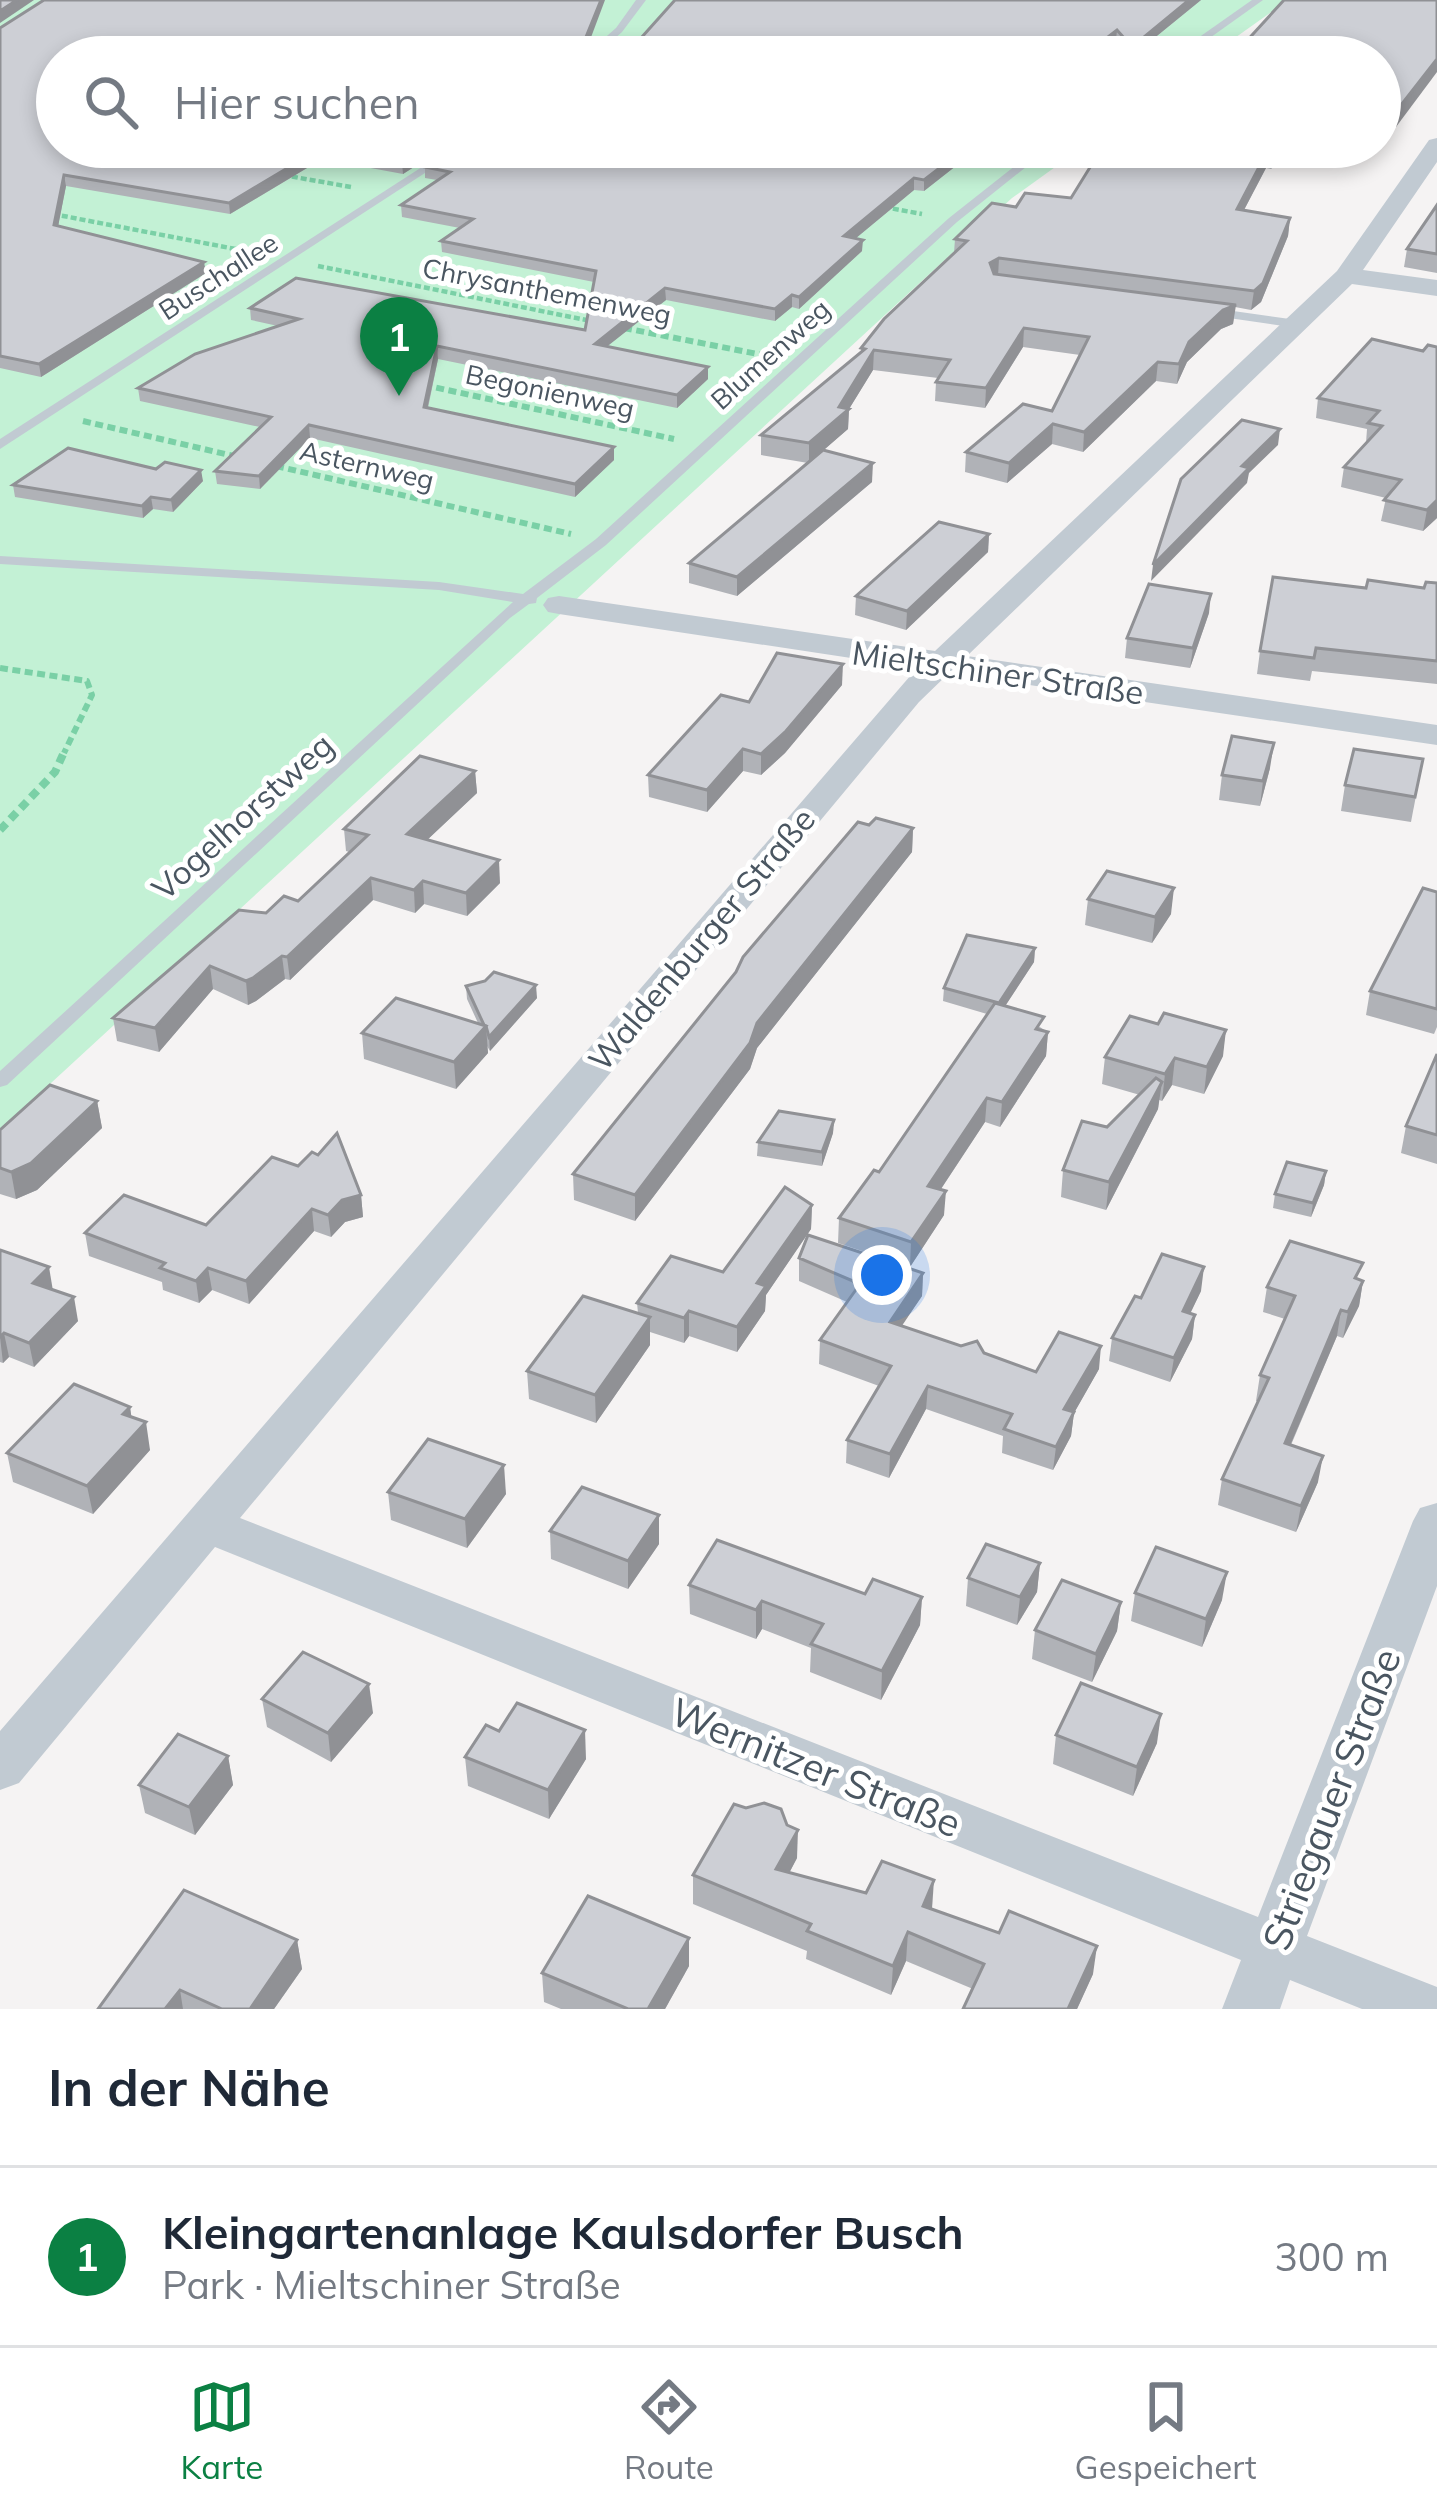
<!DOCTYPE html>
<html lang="de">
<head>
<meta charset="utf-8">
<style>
	body { margin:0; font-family:Mulish,sans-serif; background:#f6f6f7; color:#1f2937 }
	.you { position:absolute; left:882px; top:1275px; width:42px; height:42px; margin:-30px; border:9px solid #fff; border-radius:50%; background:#1a73e8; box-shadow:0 0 0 18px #1a73e833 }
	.badge { display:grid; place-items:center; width:78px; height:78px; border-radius:50%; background:#0b8043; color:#fff; font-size:39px; font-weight:700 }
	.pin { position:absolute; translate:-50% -99px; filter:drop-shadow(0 3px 6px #0008) }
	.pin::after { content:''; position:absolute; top:63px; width:42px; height:36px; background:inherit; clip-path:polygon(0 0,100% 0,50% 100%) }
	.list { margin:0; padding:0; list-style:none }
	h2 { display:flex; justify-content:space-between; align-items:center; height:156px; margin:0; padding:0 48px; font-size:51px }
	h2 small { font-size:39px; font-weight:400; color:#747a83 }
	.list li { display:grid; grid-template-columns:78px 1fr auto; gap:36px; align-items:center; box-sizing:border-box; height:180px; padding:0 48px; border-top:3px solid #e0e1e3 }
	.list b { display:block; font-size:45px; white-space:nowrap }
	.list p { margin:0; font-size:39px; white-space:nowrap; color:#747a83 }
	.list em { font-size:39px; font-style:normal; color:#747a83 }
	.icon { flex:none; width:66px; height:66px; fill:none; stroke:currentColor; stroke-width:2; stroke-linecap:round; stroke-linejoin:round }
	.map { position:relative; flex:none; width:1437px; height:2009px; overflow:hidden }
	.search { position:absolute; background:#fff; box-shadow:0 6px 18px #0003; left:36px; right:36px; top:36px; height:132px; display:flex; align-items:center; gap:30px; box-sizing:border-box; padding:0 42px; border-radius:66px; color:#747a83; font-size:45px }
	.sheet { height:336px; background:#fff }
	nav { display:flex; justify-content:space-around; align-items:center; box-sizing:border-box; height:168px; border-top:3px solid #e0e1e3; background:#fff; font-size:33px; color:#747a83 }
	nav a { display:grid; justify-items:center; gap:6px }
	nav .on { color:#0b8043 }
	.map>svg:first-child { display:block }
</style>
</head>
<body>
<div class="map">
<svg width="1437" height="2009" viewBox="0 0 1437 2009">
	<rect width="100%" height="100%" fill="#f5f3f3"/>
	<!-- green -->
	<polygon fill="#c3f1d5" points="0,0 1288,0 1208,57 57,57 57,147 1083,147 1012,198 0,1130"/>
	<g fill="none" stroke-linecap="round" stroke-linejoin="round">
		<!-- path-far2 -->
		<g stroke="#7ad0a6" stroke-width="4.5" stroke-dasharray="6 3" stroke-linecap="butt">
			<polyline points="955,147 997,154"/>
			<polyline points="283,175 351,187"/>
			<polyline points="884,207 922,214"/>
			<polyline points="53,214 251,252"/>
			<polyline points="318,266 591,321"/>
			<polyline points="624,328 631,329"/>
		</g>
		<!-- path-far1 -->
		<g stroke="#7ad0a6" stroke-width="6" stroke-dasharray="8 4.5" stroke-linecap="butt">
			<polyline points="624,328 768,356"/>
			<polyline points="424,385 674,439"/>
			<polyline points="83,421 238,457"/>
			<polyline points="276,466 571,534"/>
			<polyline points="0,668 87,681 92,695 64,753"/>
		</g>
		<!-- path -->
		<polyline stroke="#7ad0a6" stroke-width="8" stroke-dasharray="9 6" stroke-linecap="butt" points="0,830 55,772 65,750"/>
		<!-- service -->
		<g fill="#c1cad2" fill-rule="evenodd">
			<polygon points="636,0 646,0 622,32 594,57 583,57 616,28"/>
			<polygon points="1252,0 1263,0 1183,57 1171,57"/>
			<polygon points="453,147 465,147 0,449 0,439"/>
			<polygon points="1039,147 1051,147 957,222 606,545 537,598 536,603 529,604 510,618 7,1085 0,1087 0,1071 513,602 439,590 0,564 0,556 439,582 523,594 596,539 949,218"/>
			<polygon points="1212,308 1297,320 1303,324 1297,328 1208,315 1206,312"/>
		</g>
		<!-- minor -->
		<polygon fill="#c1cad2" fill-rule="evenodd" points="1437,138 1437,162 1363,270 1437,280 1437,296 1352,284 967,656 1437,725 1437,745 949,673 919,702 240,1518 1258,1917 1413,1521 1420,1508 1437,1503 1437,1586 1307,1936 1437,1987 1437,2009 1362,2009 1290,1980 1280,2009 1222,2009 1241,1960 215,1547 19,1783 0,1790 0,1731 917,668 559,614 548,612 543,605 548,598 559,596 935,651 1337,271 1429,140"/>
	</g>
	<!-- wall -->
	<g fill="#b0b2b7">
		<polygon points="675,0 1201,0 1131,57 1116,40"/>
		<polygon points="1437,0 1396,127 1380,124 1380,57"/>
		<polygon points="0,28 587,48 581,54 57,147 445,147 403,174 322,159 230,214 66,186 58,226 206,273 41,377 0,368"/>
		<polygon points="456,147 980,147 924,191 914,190 856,238 862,251 799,309 792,307 775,321 666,300 607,346 708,367 708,379 677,408 438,359 428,408 614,460 575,497 310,438 260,489 217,484 215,471 260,427 140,401 138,388 278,326 251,320 250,308 585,330 594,282 442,252 441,241 460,228 402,217 401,205 437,180 425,178 425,167"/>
		<polygon points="1286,147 1271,169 1266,168 1244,210 1290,218 1288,236 1261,302 1251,310 1235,307 1233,324 1221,329 1187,362 1177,384 1156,381 1083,452 1052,444 1007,483 965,472 966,452 1052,411 1080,355 1023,347 985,408 935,401 936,382 938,378 873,370 849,409 848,429 823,450 872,482 737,596 689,583 689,563 808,463 761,455 761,435 861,352 861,348 954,253 955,239 1016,207 1071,198 1160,161"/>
		<polygon points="1437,205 1437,273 1404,267 1407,249"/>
		<polygon points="1437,347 1437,518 1423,531 1381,521 1386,498 1341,487 1344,467 1366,443 1367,429 1316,418 1318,398 1423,351"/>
		<polygon points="203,481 173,512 153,509 143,518 15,497 13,485"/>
		<polygon points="989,534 988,552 906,630 855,615 856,596"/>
		<polygon points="1437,583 1437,684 1312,671 1310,681 1257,674 1260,651 1366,588 1424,588"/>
		<polygon points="1209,613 1190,668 1125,658 1127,638"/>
		<polygon points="842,685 785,753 761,775 743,771 707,812 649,797 648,775 749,702"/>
		<polygon points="1423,759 1411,822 1341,811 1345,785"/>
		<polygon points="1270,768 1260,806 1219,800 1222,775"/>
		<polygon points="475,771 477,793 427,840 500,883 467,916 424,904 415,913 373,900 290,980 285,979 256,1001 248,1005 213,989 159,1052 117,1041 113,1018 298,901 349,852 346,851 344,829"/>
		<polygon points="869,825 913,828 912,852 757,1048 750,1069 635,1221 574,1200 573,1174"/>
		<polygon points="1437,892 1437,1027 1434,1034 1366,1015 1370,991"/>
		<polygon points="1088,899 1171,914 1152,943 1085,925"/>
		<polygon points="1035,948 1034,962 1005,1006 1048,1032 1046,1056 1000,1127 985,1122 941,1189 944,1215 910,1267 838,1243 839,1218 879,1172 987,1014 943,1001 944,988"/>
		<polygon points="466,986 537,998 490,1051 487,1046 488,1053 456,1089 364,1059 362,1033 478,1023 467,999"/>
		<polygon points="1437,1054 1437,1164 1401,1153 1406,1126"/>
		<polygon points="1223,1056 1204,1094 1172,1085 1162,1101 1159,1100 1158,1109 1106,1210 1061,1197 1063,1170 1140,1095 1102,1084 1105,1057"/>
		<polygon points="97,1101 102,1128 37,1190 16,1199 0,1194 0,1130"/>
		<polygon points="834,1120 833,1133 822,1166 757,1156 758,1142"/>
		<polygon points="1326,1171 1324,1185 1311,1217 1273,1208 1275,1194"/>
		<polygon points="361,1195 363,1217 345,1222 331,1237 314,1231 249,1304 212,1290 199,1303 163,1290 162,1282 89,1256 85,1233 206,1225"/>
		<polygon points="812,1205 811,1229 766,1295 765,1311 737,1352 689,1336 684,1343 650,1332 650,1345 596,1423 529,1399 527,1371 638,1313 637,1303 723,1272"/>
		<polygon points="0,1250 53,1290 78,1321 34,1367 9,1357 3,1363 0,1362"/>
		<polygon points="799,1258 923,1273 922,1296 901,1326 1036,1372 1099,1369 1074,1413 1071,1436 1053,1470 1002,1453 1003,1436 926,1409 889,1478 846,1463 847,1440 879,1386 819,1364 820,1340 847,1302 799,1281"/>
		<polygon points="1360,1279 1363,1281 1359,1306 1343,1338 1337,1336 1291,1445 1318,1482 1296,1532 1218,1505 1222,1479 1258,1402 1256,1401 1260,1375 1285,1319 1263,1312 1267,1287"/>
		<polygon points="1201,1291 1190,1313 1195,1315 1192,1339 1170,1382 1109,1361 1112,1338 1141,1298"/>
		<polygon points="130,1407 131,1417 150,1450 93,1514 13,1482 7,1453"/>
		<polygon points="388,1492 506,1494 467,1548 391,1520"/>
		<polygon points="659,1515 659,1544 628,1589 551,1559 550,1531"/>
		<polygon points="1040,1563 1037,1592 1017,1625 966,1606 968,1578"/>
		<polygon points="689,1585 922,1597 920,1625 881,1700 810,1672 811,1648 762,1629 756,1639 690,1614"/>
		<polygon points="1135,1593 1222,1600 1202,1647 1131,1621"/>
		<polygon points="1121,1602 1117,1631 1092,1682 1032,1659 1035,1630"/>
		<polygon points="262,1699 373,1713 331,1762 267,1727"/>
		<polygon points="499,1731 586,1759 549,1819 468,1786 465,1757"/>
		<polygon points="1056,1735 1157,1743 1133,1796 1053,1764"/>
		<polygon points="228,1756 233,1785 195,1835 145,1813 139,1785"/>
		<polygon points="797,1858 789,1873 932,1909 1093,1974 1077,2009 963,2009 973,1989 906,1961 891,1995 806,1959 807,1951 693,1904 693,1875"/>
		<polygon points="689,1938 689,1966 665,2009 561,2009 544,2002 542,1973"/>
		<polygon points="297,1940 302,1969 274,2009 98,2009"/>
	</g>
	<!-- shaded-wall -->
	<g fill="#909195">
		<polygon points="17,0 34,0 0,23 0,11"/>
		<polygon points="601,0 605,0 587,48 581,54 582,57 579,57 578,46"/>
		<polygon points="1189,0 1201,0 1131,57 1132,47"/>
		<polygon points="1117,30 1116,40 1094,57 1082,57"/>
		<polygon points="1437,59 1437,72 1396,127 1398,109"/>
		<polygon points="427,147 445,147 403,174 402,163"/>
		<polygon points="967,147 980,147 924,191 924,180"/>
		<polygon points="1276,147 1286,147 1271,169 1274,151"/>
		<polygon points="321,148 322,159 230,214 229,203"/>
		<polygon points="1268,150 1266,168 1235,227 1237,209"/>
		<polygon points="64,175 66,186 56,237 54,225"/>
		<polygon points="914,178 914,190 844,248 844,236"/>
		<polygon points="1290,218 1288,236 1261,302 1251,310 1254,291"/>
		<polygon points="863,240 862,251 799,309 799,297"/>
		<polygon points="999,258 998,277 988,281 990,263"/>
		<polygon points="204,262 206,273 41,377 39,364"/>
		<polygon points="665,288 666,300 595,356 595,344"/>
		<polygon points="792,295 792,307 775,321 775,309"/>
		<polygon points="1236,305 1233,324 1221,329 1187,362 1177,384 1179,364 1189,342 1223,310"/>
		<polygon points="1024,328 1023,347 985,408 986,388"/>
		<polygon points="437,346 438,359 425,419 424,407"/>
		<polygon points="874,350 873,370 849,409 848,429 809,463 809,443 839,407"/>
		<polygon points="1158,362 1156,381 1083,452 1084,432"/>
		<polygon points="708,367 708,379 677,408 677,395"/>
		<polygon points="1053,424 1052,444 1007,483 1009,463"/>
		<polygon points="309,425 310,438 260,489 259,476"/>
		<polygon points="1280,429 1278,445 1249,473 1247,483 1151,581 1153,565 1242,466"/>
		<polygon points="614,447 614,460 575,497 575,484"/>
		<polygon points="873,463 872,482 737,596 737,577"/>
		<polygon points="201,470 203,481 173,512 171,500"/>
		<polygon points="151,497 153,509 143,518 142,506"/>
		<polygon points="1437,500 1437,518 1423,531 1427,510"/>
		<polygon points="989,534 988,552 906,630 907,611"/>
		<polygon points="1211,594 1209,613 1190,668 1193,648"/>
		<polygon points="843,664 842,685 785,753 761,775 761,754"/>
		<polygon points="1274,743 1270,768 1260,806 1263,781"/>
		<polygon points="743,749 743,771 707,812 707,790"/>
		<polygon points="475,771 477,793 409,857 407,834"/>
		<polygon points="913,828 912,852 757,1048 750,1069 635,1221 635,1195 757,1023"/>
		<polygon points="499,860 500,883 467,916 466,893"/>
		<polygon points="371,878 373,900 290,980 287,957"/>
		<polygon points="423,881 424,904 415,913 414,890"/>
		<polygon points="1174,888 1171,914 1152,943 1155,917"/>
		<polygon points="1035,948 1034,962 998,1017 999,1003"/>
		<polygon points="282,956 285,979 256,1001 248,1005 246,981"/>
		<polygon points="210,966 213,989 159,1052 155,1028"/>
		<polygon points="536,985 537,998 490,1051 489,1037"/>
		<polygon points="486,1026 488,1053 456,1089 454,1062"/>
		<polygon points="1226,1030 1223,1056 1204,1094 1207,1067"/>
		<polygon points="1048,1032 1046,1056 1000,1127 1002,1102"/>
		<polygon points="1175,1058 1172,1085 1162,1101 1165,1074"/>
		<polygon points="1162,1082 1158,1109 1106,1210 1109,1182"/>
		<polygon points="987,1098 985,1122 927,1210 928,1186"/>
		<polygon points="97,1101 102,1128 37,1190 16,1199 11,1172"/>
		<polygon points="834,1120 833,1133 822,1166 822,1152"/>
		<polygon points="1326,1171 1324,1185 1311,1217 1313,1203"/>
		<polygon points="946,1191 944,1215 910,1267 911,1242"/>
		<polygon points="361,1195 363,1217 345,1222 331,1237 328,1215 342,1200"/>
		<polygon points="812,1205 811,1229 766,1295 765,1311 737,1352 737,1327 757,1283"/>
		<polygon points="312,1209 314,1231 249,1304 246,1281"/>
		<polygon points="49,1267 53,1291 33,1283"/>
		<polygon points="1204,1267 1201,1291 1180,1335 1183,1311"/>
		<polygon points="208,1268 212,1290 199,1303 196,1281"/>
		<polygon points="923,1273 922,1296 889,1345 890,1322"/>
		<polygon points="1363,1281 1359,1306 1343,1338 1348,1312"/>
		<polygon points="74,1297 78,1321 34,1367 29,1343"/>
		<polygon points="1341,1310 1337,1336 1280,1469 1285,1443"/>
		<polygon points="689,1311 689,1336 684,1343 684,1318"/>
		<polygon points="1195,1315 1192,1339 1170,1382 1174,1358"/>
		<polygon points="650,1317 650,1345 596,1423 595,1395"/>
		<polygon points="4,1333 9,1357 3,1363 0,1337"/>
		<polygon points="1101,1346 1099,1369 1074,1413 1071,1436 1053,1470 1056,1447 1064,1409"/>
		<polygon points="928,1386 926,1409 889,1478 890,1454"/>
		<polygon points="130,1407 134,1434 146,1422 150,1450 93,1514 87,1486 123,1414"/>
		<polygon points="1323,1456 1318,1482 1296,1532 1301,1506"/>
		<polygon points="504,1465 506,1494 467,1548 465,1519"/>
		<polygon points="659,1515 659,1544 628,1589 628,1561"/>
		<polygon points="1040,1563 1037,1592 1017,1625 1020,1597"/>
		<polygon points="1227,1572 1222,1600 1202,1647 1206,1619"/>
		<polygon points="922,1597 920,1625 881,1700 882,1671"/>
		<polygon points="762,1601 762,1629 756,1639 756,1610"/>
		<polygon points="1121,1602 1117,1631 1092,1682 1096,1654"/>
		<polygon points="369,1684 373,1713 331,1762 328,1733"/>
		<polygon points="1161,1714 1157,1743 1133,1796 1137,1767"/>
		<polygon points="585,1730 586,1759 549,1819 548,1790"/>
		<polygon points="228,1756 233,1785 195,1835 189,1807"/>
		<polygon points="798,1830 797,1858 776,1898 776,1869"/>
		<polygon points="934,1880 932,1909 923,1906"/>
		<polygon points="908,1932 906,1961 891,1995 893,1966"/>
		<polygon points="689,1938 689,1966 665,2009 648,2009"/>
		<polygon points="297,1940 302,1969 274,2009 250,2009"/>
		<polygon points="1097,1946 1093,1974 1077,2009 1068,2009"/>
		<polygon points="180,1990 183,2009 165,2009"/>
	</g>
	<!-- building -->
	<g fill="#cdcfd5" stroke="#909195" stroke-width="3">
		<polygon points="0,0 17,0 0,11"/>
		<polygon points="44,0 601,0 586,37 578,46 581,51 579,57 57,57 57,147 427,147 402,163 321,148 229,203 64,175 54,225 204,262 39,364 0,356 0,28"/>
		<polygon points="675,0 1189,0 1132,47 1117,30 1082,57 624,57"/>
		<polygon points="1284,0 1437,0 1437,59 1398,109 1380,107 1380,57 1232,57"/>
		<polygon points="456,147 967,147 924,180 914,178 844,236 863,240 799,297 792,295 775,309 665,288 595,344 708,367 677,395 437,346 424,407 614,447 575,484 309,425 259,476 215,471 271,417 138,388 195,354 299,319 250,308 296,278 585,330 596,271 441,241 473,219 401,205 450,172 425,167"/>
		<polygon points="1169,147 1276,147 1274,151 1268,150 1237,209 1290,218 1263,283 1254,291 999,258 990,263 994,274 1236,305 1223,310 1189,342 1179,364 1158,362 1084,432 1053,424 1009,463 966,452 1023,404 1052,411 1089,337 1024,328 986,388 936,382 950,360 874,350 839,407 849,409 809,443 761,435 865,349 861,348 884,319 967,241 955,239 992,203 1016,207 1025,193 1071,198 1097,156 1160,161"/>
		<polygon points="1437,205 1437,254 1407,249"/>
		<polygon points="1372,339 1423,351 1428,345 1437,347 1437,500 1427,510 1384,500 1401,480 1344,467 1382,426 1368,423 1379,411 1318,398"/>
		<polygon points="1242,420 1280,429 1242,466 1249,468 1153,565 1181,479"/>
		<polygon points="68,448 156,469 165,462 201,470 171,500 151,497 142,506 13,485"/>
		<polygon points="823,450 873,463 737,577 689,563"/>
		<polygon points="939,522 989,534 907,611 856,596"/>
		<polygon points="1273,577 1366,588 1368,580 1424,588 1426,582 1437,583 1437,661 1316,648 1314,658 1260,651"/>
		<polygon points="1149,584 1211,594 1193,648 1127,638"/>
		<polygon points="777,653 843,664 786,731 761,754 743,749 707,790 648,775 721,695 749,702"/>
		<polygon points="1232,736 1274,743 1263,781 1222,775"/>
		<polygon points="1354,749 1423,759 1415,797 1345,785"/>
		<polygon points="420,756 475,771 407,834 499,860 466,893 423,881 414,890 371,878 287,957 282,956 253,978 246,981 210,966 155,1028 113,1018 239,910 266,913 284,896 298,901 368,835 344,829"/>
		<polygon points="876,818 913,828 757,1023 750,1043 635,1195 573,1174 736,972 743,957 858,822 869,825"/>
		<polygon points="1107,871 1174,888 1155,917 1088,899"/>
		<polygon points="1423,888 1437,892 1437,1009 1370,991"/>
		<polygon points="967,935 1035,948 999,1003 944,988"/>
		<polygon points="494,972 536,985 489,1037 486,1026 484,1025 466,986 485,981"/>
		<polygon points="396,998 486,1026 454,1062 362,1033"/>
		<polygon points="995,1003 1044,1017 1036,1029 1048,1032 1002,1102 987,1098 928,1186 946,1191 911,1242 839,1218 874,1170 879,1172"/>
		<polygon points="1164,1013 1226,1030 1207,1067 1175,1058 1165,1074 1105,1057 1130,1016 1158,1024"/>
		<polygon points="1437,1054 1437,1135 1406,1126"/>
		<polygon points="1156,1078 1162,1082 1109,1182 1063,1170 1082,1121 1107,1127"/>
		<polygon points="50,1085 97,1101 31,1163 11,1172 0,1168 0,1130"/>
		<polygon points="779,1111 834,1120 822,1152 758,1142"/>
		<polygon points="337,1133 361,1195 342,1200 328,1215 312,1209 246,1281 208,1268 196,1281 160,1268 165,1263 85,1233 124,1195 206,1225 272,1157 298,1166 312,1152 318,1155"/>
		<polygon points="1287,1162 1326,1171 1313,1203 1275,1194"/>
		<polygon points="785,1187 812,1205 757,1283 766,1286 737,1327 689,1311 684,1318 637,1303 671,1256 723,1272"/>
		<polygon points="808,1235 923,1273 890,1322 961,1346 977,1341 984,1353 1036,1372 1059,1332 1101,1346 1064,1409 1074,1412 1056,1447 1004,1429 1012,1414 928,1386 890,1454 847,1440 891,1366 820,1340 860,1284 799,1258"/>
		<polygon points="1290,1241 1363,1263 1355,1278 1363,1281 1348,1312 1341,1310 1285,1443 1323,1456 1301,1506 1222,1479 1269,1378 1260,1375 1295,1296 1267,1287"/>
		<polygon points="0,1250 49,1267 33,1283 74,1297 29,1343 4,1333 0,1337"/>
		<polygon points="1162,1254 1204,1267 1183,1311 1195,1315 1174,1358 1112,1338 1135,1296 1141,1298"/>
		<polygon points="583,1296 650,1317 595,1395 527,1371"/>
		<polygon points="74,1384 130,1407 123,1414 146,1422 87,1486 7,1453"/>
		<polygon points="428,1439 504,1465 465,1519 388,1492"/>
		<polygon points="582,1487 659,1515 628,1561 550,1531"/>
		<polygon points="717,1540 865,1594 873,1579 922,1597 882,1671 811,1644 823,1624 762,1601 756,1610 689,1585"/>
		<polygon points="986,1544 1040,1563 1020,1597 968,1578"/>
		<polygon points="1156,1547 1227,1572 1206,1619 1135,1593"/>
		<polygon points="1062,1580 1121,1602 1096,1654 1035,1630"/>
		<polygon points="303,1652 369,1684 328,1733 262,1699"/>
		<polygon points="1081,1683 1161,1714 1137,1767 1056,1735"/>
		<polygon points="517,1703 585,1730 548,1790 465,1757 486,1725 499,1731"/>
		<polygon points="178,1734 228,1756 189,1807 139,1785"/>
		<polygon points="764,1803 781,1809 787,1825 798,1830 776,1869 866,1893 882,1861 934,1880 923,1906 999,1933 1009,1911 1097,1946 1068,2009 963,2009 984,1964 908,1932 893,1966 807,1931 811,1924 693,1875 734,1804 746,1808"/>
		<polygon points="184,1890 297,1940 250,2009 222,2009 180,1990 165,2009 98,2009"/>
		<polygon points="588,1896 689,1938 648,2009 628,2009 542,1973"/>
	</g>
	<g text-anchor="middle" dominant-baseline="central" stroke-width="10" stroke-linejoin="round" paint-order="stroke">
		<!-- far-street labels -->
		<g font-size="27" fill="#4a5661" stroke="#fff">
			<text transform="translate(218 276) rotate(-33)">Buschallee</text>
			<text transform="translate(547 291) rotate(11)">Chrysanthemenweg</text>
			<text transform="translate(770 354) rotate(-42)">Blumenweg</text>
			<text transform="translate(550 391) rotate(12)">Begonienweg</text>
			<text transform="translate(367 465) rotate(13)">Asternweg</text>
		</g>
		<!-- street labels -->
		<g font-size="33" fill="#4a5661" stroke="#fff">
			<text transform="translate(998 672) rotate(8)">Mieltschiner Straße</text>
			<text transform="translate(242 816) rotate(-42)">Vogelhorstweg</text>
			<text transform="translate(701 939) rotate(-50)">Waldenburger Straße</text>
		</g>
		<!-- near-street labels -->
		<g font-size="39" fill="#4a5661" stroke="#fff">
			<text transform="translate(816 1767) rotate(22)">Wernitzer Straße</text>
			<text transform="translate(1331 1799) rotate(-69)">Striegauer Straße</text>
		</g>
	</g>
</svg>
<div class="you"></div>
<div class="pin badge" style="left:399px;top:396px">1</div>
<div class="search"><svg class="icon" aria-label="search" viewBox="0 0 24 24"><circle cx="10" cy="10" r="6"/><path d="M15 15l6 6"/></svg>Hier suchen</div>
</div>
<section class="sheet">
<h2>In der Nähe<small></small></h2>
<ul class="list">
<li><span class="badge">1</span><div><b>Kleingartenanlage Kaulsdorfer Busch</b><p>Park · Mieltschiner Straße</p></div><em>300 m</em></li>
</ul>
</section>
<nav>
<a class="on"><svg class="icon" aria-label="map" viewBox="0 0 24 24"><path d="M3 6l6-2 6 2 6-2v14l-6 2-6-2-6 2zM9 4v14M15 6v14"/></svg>Karte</a>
<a><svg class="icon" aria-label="directions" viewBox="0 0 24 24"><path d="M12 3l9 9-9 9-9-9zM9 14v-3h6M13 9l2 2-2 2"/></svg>Route</a>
<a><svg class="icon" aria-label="saved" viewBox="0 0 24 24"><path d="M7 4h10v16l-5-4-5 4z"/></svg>Gespeichert</a>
</nav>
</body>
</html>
